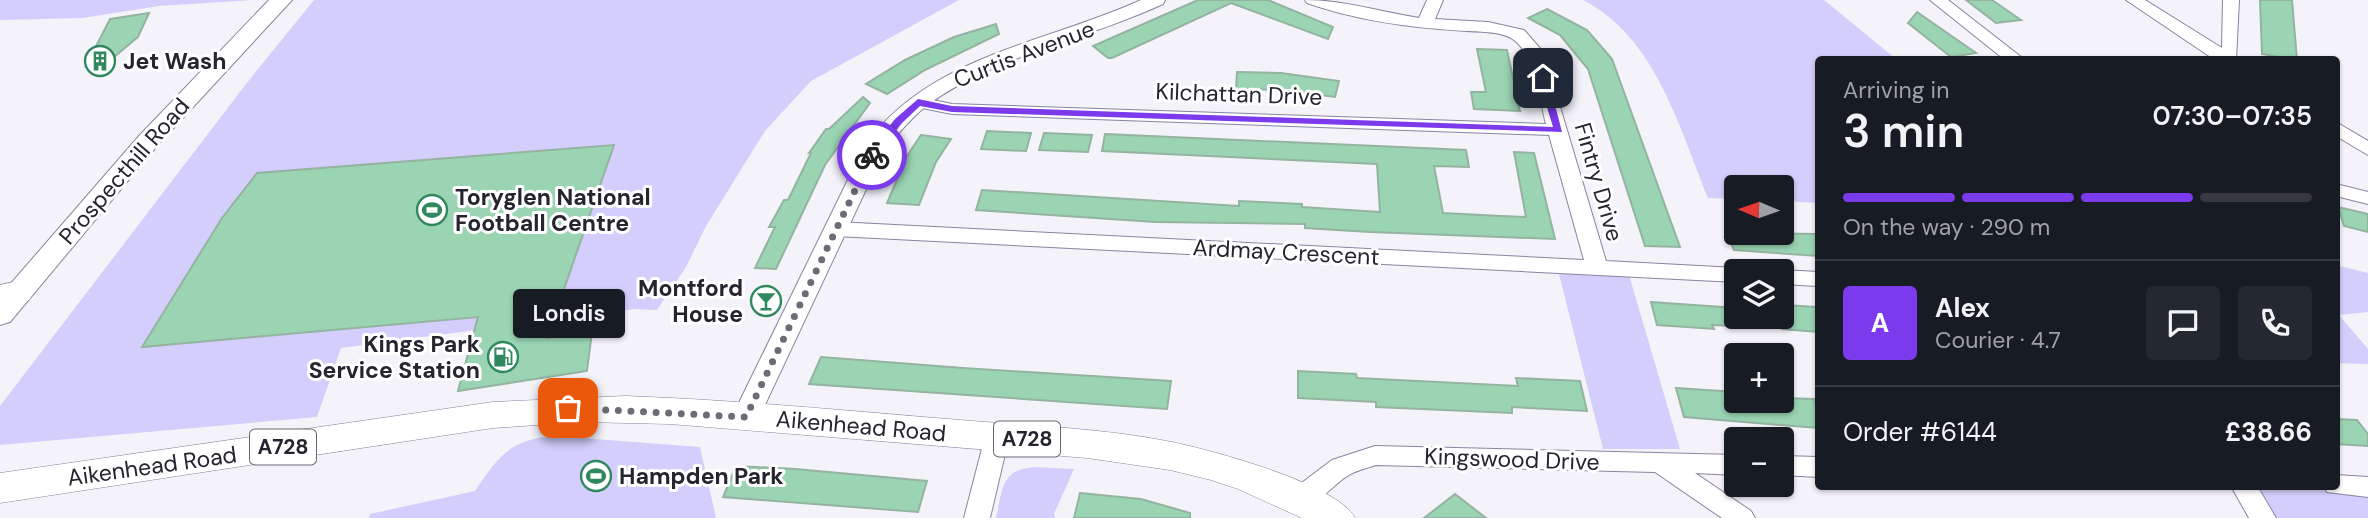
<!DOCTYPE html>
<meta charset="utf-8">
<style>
:root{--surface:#171b24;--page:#242831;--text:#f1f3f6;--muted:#9ea1a6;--line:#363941;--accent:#7c3aed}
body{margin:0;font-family:"DM Sans",sans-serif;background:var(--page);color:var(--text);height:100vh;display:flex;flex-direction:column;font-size:26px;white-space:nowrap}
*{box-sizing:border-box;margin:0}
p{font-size:23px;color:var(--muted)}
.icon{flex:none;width:38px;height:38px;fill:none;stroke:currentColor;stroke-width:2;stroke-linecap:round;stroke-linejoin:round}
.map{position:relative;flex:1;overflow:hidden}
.sheet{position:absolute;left:1815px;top:56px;width:525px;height:434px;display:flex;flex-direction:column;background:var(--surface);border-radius:7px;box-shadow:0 2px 5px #0004}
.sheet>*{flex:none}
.needle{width:46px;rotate:272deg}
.tools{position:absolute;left:1724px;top:175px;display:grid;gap:14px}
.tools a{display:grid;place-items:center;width:70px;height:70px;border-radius:7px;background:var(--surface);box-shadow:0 2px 5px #0004;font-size:35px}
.pin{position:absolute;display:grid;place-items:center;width:60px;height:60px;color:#fff;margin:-30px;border-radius:14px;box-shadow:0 4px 10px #0006}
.courier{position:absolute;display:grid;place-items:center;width:70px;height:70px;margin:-35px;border:5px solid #7c3aed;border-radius:50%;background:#fff;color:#222;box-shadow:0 2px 9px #0007}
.bubble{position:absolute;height:49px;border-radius:7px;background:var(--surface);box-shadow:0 2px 5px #0004;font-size:23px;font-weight:600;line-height:49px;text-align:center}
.overview em{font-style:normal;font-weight:600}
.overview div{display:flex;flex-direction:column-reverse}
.overview{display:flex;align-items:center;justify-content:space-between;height:119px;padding:0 28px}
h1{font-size:46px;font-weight:600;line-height:52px}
.bar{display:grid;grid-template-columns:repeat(4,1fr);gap:10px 7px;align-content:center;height:84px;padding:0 28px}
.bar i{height:9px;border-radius:5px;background:var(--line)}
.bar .on{background:var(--accent)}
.bar p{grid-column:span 4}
.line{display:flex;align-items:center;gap:18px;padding:0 28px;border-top:2px solid var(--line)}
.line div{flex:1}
.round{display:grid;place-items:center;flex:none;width:74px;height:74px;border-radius:7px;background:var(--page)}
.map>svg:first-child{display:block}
</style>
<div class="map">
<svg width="2368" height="518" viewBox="0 0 2368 518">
<rect width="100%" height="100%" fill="#f4f3fa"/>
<g fill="#d3cefb">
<polygon points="0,0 253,0 159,6 82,18 0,20"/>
<polygon points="314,0 959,0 811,81 765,131 706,226 686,267 657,310 635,309 341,348 317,417 0,445 0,406 246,84"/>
<path d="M1583,0H1824L1896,59L1818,60V203L1782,201V187H1736V199L1708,198C1680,129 1655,36 1583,0Z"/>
<polygon points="2336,265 2368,273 2368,312 2339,315 2368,349 2368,364 2336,363"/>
<polygon points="1559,274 1629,275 1680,449 1603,449"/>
<path d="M555,436L700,447L716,518H369L370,514L475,491C498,456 511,439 555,436Z"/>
<path d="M1034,467L1074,469L1054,514L1055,518H996C1003,490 1000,470 1034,467Z"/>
<polygon points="2248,487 2368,490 2368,518 2267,518"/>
</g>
<g fill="#9ad4b3" stroke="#94b3a0" stroke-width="2">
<polygon points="1198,0 1268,0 1333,27 1328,39 1231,3 1112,58 1108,58 1093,46"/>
<polygon points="1966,0 1992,0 2021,20 1996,23"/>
<polygon points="2260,0 2292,0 2297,60 2262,54"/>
<polygon points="1547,9 1587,30 1612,59 1680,247 1645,246 1588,69 1560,35 1528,18"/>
<polygon points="1917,12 1976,53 1951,57 1908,23"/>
<polygon points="149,13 138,37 107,63 86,66 110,19"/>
<polygon points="996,24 999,34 925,70 887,94 866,84 905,60 954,37"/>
<polygon points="1477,49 1507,50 1520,111 1474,109 1471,92 1486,92"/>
<polygon points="1237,72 1281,73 1339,81 1335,97 1282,90 1236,89"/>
<polygon points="863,97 870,103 825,165 776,269 755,268 775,227 769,227 784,200 788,200 811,153 809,153 826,129 829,129"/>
<polygon points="987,131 1031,133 1026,151 981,149"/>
<polygon points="1044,133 1092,135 1088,152 1039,150"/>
<polygon points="1105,134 1466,150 1469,167 1434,166 1443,213 1501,216 1526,217 1514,152 1534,153 1555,239 1370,232 1305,228 1305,224 1155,222 976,210 982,190 1239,206 1239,201 1302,204 1302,207 1380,212 1377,164 1102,151"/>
<polygon points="921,135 951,139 936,162 919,205 887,203 907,156"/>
<polygon points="614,145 547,338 592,332 587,371 458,391 478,317 142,347 222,218 257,173"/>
<polygon points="2338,207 2368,214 2368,232 2344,226"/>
<polygon points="1727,233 1818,234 1818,256 1734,250"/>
<polygon points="1651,302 1736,308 1736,326 1712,325 1714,329 1657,325"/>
<polygon points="1782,305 1818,307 1818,332 1782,329"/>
<polygon points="821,357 963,368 1171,381 1167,409 809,384"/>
<polygon points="1298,371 1356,374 1357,378 1518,386 1516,378 1580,381 1587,411 1512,407 1512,413 1376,407 1376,402 1298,398"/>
<polygon points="1676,388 1736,392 1736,401 1782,401 1782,398 1814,399 1818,410 1818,428 1684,417"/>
<polygon points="2336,419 2357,420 2368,434 2368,446 2336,444"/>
<polygon points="736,466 795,469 927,481 918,512 723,497"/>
<polygon points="1080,493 1141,499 1190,513 1190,518 1074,518"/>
<polygon points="1455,494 1486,518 1424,518"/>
</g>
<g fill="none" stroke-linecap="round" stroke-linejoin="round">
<g stroke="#8884a1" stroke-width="2">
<g id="minor">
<path d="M1305,0C1343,0 1382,12 1419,18L1427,0H1443L1435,19L1488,22L1524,30L1544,53L1606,261L1736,268L1744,271H1736V282L836,236L829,234L826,229L829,224L836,222L1584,260L1549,135L952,114L912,106L909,102L918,97L952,104L1546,124C1539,98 1536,57 1514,40C1503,31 1480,32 1467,31C1413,28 1358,21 1307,3Z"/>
<polygon points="1930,0 1948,0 2025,60 2005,60"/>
<polygon points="2126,0 2145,0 2222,48 2223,0 2239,0 2236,60 2215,60"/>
<polygon points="2336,122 2368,141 2368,155 2336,136"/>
<polygon points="2336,184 2368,192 2368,204 2336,196"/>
<polygon points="1782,270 1818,272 1818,286 1782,284 1782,271 1777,271"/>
<polygon points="997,428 1006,430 1009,437 990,518 964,518 985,437 988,430"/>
<path d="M1375,446L1736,455V475L1695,473L1751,511L1755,518H1722L1655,472L1376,465C1367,468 1357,470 1349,475C1331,485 1314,513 1291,505L1287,498L1291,491L1332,460Z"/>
<polygon points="1782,456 1818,457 1818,477 1782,475"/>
<polygon points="2336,475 2368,477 2368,497 2327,492 2324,486 2336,486"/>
<polygon points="2231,486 2257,486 2276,518 2249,518"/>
</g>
</g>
<g stroke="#8884a1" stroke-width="2">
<path id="tertiary" d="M1141,0H1165L1163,4C1086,40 995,55 926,106C911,118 898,134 885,149L756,424L746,427L736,424L732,417L864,147C927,56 1047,43 1141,0Z"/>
</g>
<g stroke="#8884a1" stroke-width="2">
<polygon id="secondary" points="269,0 292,0 157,146 10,322 0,325 0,296 139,136"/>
</g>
<g stroke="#8884a1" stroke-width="1">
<g id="primary">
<polygon points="18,281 29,284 34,292 29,300 0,307 0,285"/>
<path d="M626,396C738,400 849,411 960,420C1031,426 1103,428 1172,442C1211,450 1338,484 1355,518H1302L1238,489L1211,480L1170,470L1087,458L670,424L582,422L493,428L0,503V473L493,402Z"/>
</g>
</g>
<use href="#minor" fill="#fff" fill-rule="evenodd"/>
<use href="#tertiary" fill="#fff" fill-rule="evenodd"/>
<use href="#secondary" fill="#fff" fill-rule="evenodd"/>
<use href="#primary" fill="#fff" fill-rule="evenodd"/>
</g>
<polygon fill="#7c3aed" points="1543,76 1548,78 1562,132 952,112 920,106 902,123 875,157 867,155 895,119 918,99 952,106 1553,127 1538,78"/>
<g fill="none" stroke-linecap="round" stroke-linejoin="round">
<polyline stroke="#6d6c76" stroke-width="7" stroke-dasharray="0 12.6" points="568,408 746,417 872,155"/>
</g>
<defs>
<g id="building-ring" transform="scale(1.575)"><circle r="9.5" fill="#fff" stroke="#2f885e" stroke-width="1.5"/><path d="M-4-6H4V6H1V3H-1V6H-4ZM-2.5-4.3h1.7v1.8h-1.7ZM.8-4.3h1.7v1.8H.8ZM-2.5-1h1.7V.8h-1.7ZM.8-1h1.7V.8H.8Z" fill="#2f885e"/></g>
<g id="stadium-ring" transform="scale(1.575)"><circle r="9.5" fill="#fff" stroke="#2f885e" stroke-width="1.5"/><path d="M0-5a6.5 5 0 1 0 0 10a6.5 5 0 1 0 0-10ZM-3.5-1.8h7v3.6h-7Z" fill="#2f885e"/></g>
<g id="bar-ring" transform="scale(1.575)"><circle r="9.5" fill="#fff" stroke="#2f885e" stroke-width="1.5"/><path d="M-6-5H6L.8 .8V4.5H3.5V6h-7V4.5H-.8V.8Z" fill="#2f885e"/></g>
<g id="fuel-ring" transform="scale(1.575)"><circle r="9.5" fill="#fff" stroke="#2f885e" stroke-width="1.5"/><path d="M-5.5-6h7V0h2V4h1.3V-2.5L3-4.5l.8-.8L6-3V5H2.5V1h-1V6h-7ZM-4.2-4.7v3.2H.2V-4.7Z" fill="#2f885e"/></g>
</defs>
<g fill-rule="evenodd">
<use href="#building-ring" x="100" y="61"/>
<use href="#stadium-ring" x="432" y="210"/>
<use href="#bar-ring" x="766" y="301"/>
<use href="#fuel-ring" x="503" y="357"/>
<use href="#stadium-ring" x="596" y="476"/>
</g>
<g text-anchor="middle" stroke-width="6" stroke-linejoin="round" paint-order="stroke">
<g fill="#fff" stroke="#66666d" stroke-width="2">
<rect x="994" y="421.5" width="66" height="35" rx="5"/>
<rect x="250" y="429.5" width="66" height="35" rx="5"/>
</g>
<g font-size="21" font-weight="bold" fill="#25242f">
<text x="1027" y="446">A728</text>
<text x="283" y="454">A728</text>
</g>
<g font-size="23" fill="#25242f" stroke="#fff">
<text transform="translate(1024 54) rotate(-21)" y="8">Curtis Avenue</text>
<text transform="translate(1239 94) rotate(2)" y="8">Kilchattan Drive</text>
<text transform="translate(124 171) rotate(-49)" y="8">Prospecthill Road</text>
<text transform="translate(1599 182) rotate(74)" y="8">Fintry Drive</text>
<text transform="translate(1286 252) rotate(3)" y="8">Ardmay Crescent</text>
<text transform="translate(861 426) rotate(5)" y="8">Aikenhead Road</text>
<text transform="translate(1512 459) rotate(2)" y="8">Kingswood Drive</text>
<text transform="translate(152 466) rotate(-8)" y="8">Aikenhead Road</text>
</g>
<g font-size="23" font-weight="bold" fill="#25242f" stroke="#fff" text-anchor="start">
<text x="123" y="69">Jet Wash</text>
<text x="455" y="205">Toryglen National<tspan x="455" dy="26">Football Centre</tspan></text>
<text x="743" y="296" text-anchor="end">Montford<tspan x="743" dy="26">House</tspan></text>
<text x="480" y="352" text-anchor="end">Kings Park<tspan x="480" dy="26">Service Station</tspan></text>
<text x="619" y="484">Hampden Park</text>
</g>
</g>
</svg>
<div class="tools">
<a><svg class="needle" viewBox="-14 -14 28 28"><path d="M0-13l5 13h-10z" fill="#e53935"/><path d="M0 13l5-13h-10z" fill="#9ea1a6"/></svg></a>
<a><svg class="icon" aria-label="layers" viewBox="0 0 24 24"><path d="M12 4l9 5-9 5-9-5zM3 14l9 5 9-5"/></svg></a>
<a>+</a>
<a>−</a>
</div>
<div class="pin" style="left:568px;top:408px;background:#ea580c"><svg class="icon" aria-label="bag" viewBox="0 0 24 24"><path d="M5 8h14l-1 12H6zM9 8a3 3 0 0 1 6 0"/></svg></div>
<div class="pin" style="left:1543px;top:78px;background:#1f2937"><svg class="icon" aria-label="home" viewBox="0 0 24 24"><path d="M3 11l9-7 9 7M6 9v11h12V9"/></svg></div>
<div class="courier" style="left:872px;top:155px"><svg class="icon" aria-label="bike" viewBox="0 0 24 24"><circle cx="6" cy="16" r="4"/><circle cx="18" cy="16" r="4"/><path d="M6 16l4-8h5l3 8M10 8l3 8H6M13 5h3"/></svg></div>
<div class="bubble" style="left:513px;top:289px;width:112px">Londis</div>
<section class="sheet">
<div class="overview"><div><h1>3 min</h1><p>Arriving in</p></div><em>07:30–07:35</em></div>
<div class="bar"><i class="on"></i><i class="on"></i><i class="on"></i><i></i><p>On the way · 290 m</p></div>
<div class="line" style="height:126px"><b class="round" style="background:var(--accent);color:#fff">A</b><div><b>Alex</b><p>Courier · 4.7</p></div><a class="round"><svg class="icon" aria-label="chat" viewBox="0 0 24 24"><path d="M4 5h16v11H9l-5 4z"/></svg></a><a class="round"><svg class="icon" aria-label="phone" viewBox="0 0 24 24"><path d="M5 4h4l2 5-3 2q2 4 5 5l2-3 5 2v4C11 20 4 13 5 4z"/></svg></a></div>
<div class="line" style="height:91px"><div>Order #6144</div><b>£38.66</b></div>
</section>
</div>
